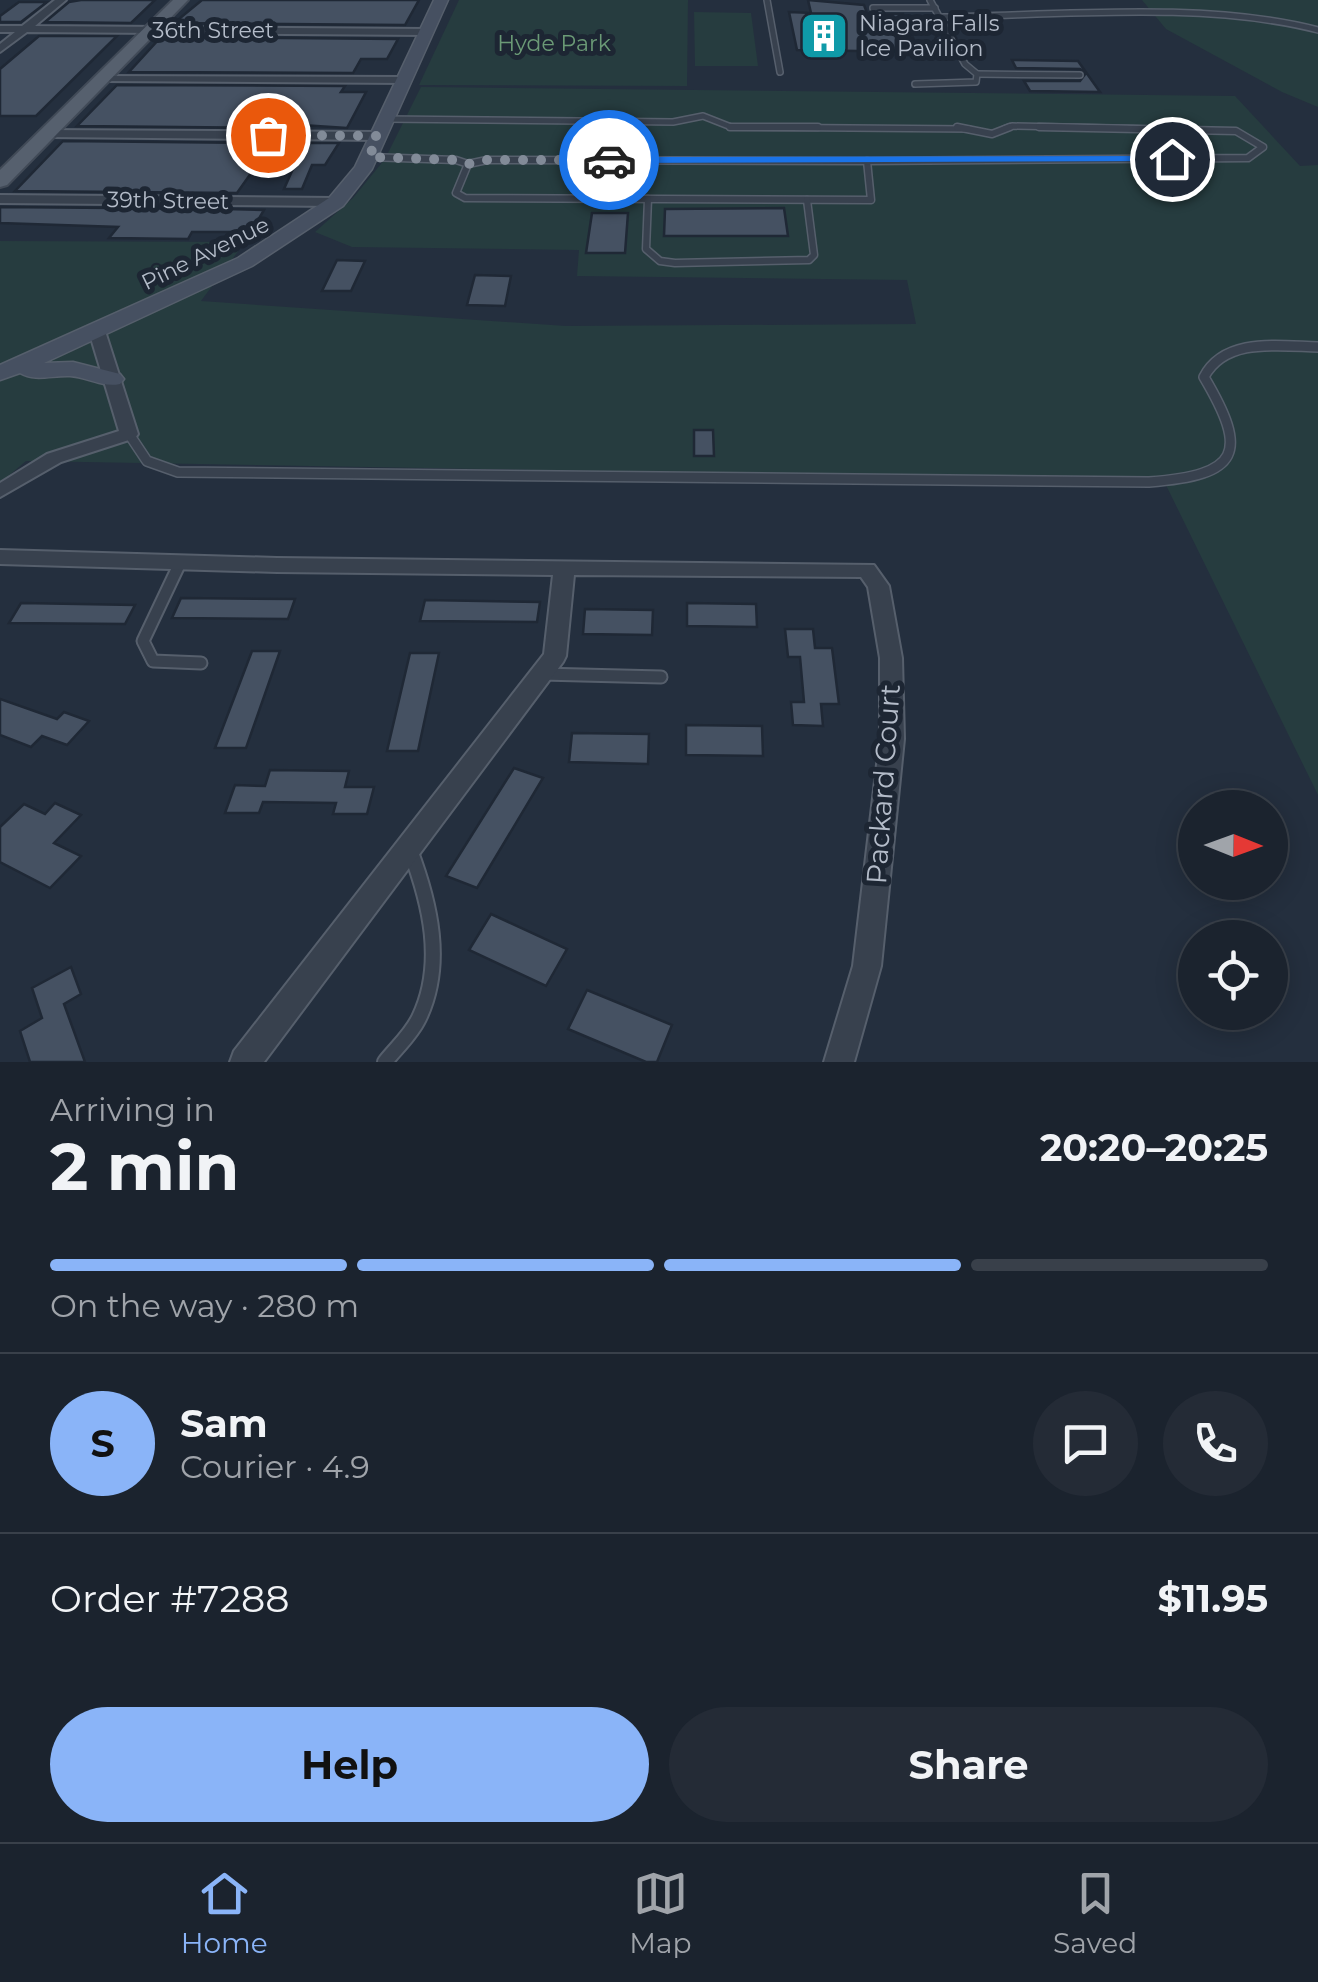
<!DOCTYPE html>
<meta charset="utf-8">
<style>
:root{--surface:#1b232e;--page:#242b36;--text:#f1f3f6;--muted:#a0a4aa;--line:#39404a;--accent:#8ab4f8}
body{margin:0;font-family:Montserrat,sans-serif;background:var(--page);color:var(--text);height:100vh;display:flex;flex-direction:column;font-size:38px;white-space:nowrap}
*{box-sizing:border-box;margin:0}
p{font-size:32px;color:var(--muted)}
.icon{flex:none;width:55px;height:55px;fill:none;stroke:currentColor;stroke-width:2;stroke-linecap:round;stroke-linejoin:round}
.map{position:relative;height:1062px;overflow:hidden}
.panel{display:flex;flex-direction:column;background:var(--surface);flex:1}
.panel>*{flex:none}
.needle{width:65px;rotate:91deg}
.tools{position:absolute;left:1178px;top:790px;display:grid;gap:20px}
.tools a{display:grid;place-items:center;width:110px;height:110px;border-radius:50%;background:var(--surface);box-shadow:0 5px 25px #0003,0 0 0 2px var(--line);font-size:50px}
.pin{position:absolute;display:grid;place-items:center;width:85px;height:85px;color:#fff;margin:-42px;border:5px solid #fff;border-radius:50%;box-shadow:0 2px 10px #0007}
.courier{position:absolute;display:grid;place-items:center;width:100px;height:100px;margin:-50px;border:8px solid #1a73e8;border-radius:50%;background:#fff;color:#222;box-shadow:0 2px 12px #0007}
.summary em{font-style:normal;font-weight:700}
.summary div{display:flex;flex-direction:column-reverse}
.summary{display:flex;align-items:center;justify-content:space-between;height:170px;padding:0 50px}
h1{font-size:65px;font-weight:700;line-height:75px}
.bar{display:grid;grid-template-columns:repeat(4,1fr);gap:15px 10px;align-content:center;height:120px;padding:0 50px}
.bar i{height:12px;border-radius:8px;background:var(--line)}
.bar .active{background:var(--accent)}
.bar p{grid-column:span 4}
.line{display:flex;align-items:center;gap:25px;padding:0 50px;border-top:2px solid var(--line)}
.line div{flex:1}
.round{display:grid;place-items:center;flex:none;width:105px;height:105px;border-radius:52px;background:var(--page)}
.button{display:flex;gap:20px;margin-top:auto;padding:20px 50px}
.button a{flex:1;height:115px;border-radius:60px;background:var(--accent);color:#111;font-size:40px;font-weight:700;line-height:115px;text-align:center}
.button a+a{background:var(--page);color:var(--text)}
.menu{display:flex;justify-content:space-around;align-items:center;height:140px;border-top:2px solid var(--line);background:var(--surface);font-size:28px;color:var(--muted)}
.menu a{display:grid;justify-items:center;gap:5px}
.menu .active{color:var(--accent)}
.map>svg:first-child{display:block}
</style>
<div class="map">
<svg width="1318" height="1062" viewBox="0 0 1318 1062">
<rect width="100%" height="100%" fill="#242f3e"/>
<g fill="#263c3f">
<polygon points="459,0 688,0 687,86 419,85"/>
<polygon points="1142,0 1318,0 1318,107 1282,92 1166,29"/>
<polygon points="694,12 751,13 758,66 695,66"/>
<polygon points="421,87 1235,96 1300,166 1318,165 1318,795 1164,481 26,461 0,483 0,241 245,242 201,301 566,326 916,324 907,280 577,276 579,250 352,247 315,232 353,198 385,159"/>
</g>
<g fill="#455162" stroke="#1f2835" stroke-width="2.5">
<polygon points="81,0 155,0 131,23 45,22 69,2"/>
<polygon points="202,0 419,0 405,25 174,23"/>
<polygon points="808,0 864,5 867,13 872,14 903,14 919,52 797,50 789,12 811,13"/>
<polygon points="19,2 47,2 21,22 0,22 0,16"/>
<polygon points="39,36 117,36 36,116 0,116 0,69"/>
<polygon points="161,37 398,39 387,59 361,59 353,73 129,72"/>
<polygon points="1012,60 1078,61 1100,92 1030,91 1024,81 1080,81 1086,73 1080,69 1016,68"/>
<polygon points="117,85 345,86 341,92 366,92 347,128 272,123 269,128 77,126"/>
<polygon points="63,141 259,143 248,159 261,159 237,193 15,191"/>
<polygon points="299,143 339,143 325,165 312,165 302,189 284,189 292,171 282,171"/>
<polygon points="0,207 226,209 264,210 251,232 192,232 188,239 109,238 118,227 0,223"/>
<polygon points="784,208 788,236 664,236 665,209"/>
<polygon points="592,213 628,213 625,253 586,253"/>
<polygon points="337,260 365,261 351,291 322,291"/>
<polygon points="475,275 511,276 505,306 467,305"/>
<polygon points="694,430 713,430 714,456 694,456"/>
<polygon points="181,598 295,599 288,619 172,618"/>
<polygon points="425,600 540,602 537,622 420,621"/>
<polygon points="21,603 135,605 125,624 9,623"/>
<polygon points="687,603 756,604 757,627 687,626"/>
<polygon points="585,609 653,610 652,635 583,634"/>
<polygon points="785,629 813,629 815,648 832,648 839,704 821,704 823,726 793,725 791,702 804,702 800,657 788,657"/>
<polygon points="252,651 280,651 246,748 215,748"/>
<polygon points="410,653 439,653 418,751 387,751"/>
<polygon points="0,699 57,719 64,712 89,721 67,745 42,736 31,747 0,735"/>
<polygon points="686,725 762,726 763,756 686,755"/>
<polygon points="572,733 649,734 648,764 569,762"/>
<polygon points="514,768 543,778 477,888 446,876"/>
<polygon points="270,770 349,771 345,787 374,787 367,814 333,814 336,803 263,802 259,813 225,813 235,785 265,786"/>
<polygon points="55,803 81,815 54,843 81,856 50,888 0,862 0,827 24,804 45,814"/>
<polygon points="491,914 567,949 546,986 469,950"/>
<polygon points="71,967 81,994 64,1004 85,1062 30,1062 20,1031 42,1018 32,988"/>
<polygon points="587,990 672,1025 657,1062 646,1062 568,1029"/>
</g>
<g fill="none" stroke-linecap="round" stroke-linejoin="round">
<g stroke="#565f6c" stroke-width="8">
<g id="service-far4">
<polyline points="767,0 780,72"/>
<polyline points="873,8 935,8"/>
<path d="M943,17C1059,15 1207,1 1318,30"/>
<polyline points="977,74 1080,75"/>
<polyline points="915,84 976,82 977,74 965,64 930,0"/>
<polyline points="386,119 673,122 703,116 731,127 969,129"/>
<polyline points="1004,129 1012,126 1151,129"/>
</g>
</g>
<g stroke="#565f6c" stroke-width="9">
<g id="service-far3">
<polyline points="730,127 818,127"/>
<polyline points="957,127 992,134 1010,127"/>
<polyline points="369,157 456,160 468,164"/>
<polygon points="487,160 867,161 871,200 465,198 456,193 468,164"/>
<polyline points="867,161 1248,158 1263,147 1236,131 1039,127"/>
<polyline points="648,199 646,249 660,261 675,263 809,260 814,255 807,200"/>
</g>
</g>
<g stroke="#565f6c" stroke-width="12">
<path id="service-far2" d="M129,434L147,461L178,472L1149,482C1240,475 1249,453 1204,377C1225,337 1279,346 1318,347"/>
</g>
<g stroke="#565f6c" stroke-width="15">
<g id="service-far1">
<polyline points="180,563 143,641 153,661 201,663"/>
<polyline points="542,674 661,677"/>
</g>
</g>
<g stroke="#565f6c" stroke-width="18">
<path id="service" d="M385,1062C396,1048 411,1035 419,1018C445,964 430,903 410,850"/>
</g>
<g stroke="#565f6c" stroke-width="4">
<g id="minor">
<polygon points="55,0 66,0 35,26 426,29 431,32 426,35 27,32 0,52 0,44 15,32 0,32 0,26 22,26"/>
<polygon points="100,76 405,77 411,80 405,83 104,81 100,80"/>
<polygon points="45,130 378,132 384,136 378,140 49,137 45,136"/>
<polygon points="0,195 336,198 343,202 336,206 0,203"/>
<polygon points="96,323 104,328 138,434 135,438 61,462 0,497 0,483 47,454 119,431 88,328"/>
<polygon points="0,550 277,558 874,565 889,586 902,658 904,739 881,966 854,1062 824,1062 853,966 880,739 880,658 868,587 861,577 574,575 566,656 563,662 264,1062 230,1062 234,1051 544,654 553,575 277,572 0,564"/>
</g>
</g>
<g stroke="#565f6c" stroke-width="3">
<path id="secondary" d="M434,0H448L372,169L343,206L252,266L44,363L73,362L120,374L124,379L120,384C103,388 87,377 70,376C53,375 35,382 20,373L0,380V365L238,258L329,198L355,167Z"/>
</g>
<g stroke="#414a57" stroke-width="4">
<polygon id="primary" points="173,0 188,0 7,185 0,187 0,170"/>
</g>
<use href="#service-far4" stroke="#38414e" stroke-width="5"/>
<use href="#service-far3" stroke="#38414e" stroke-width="6"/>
<use href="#service-far2" stroke="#38414e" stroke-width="9"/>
<use href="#service-far1" stroke="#38414e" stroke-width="11"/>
<use href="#service" stroke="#38414e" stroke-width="14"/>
<use href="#minor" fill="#38414e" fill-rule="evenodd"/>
<use href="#secondary" fill="#465061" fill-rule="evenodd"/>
<use href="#primary" fill="#56606e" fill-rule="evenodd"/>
</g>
<polygon fill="#1a73e8" points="1172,156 1175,161 609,163 604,160 609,157"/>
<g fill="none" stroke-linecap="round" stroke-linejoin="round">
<polyline stroke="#828b98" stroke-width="10" stroke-dasharray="0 18" points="268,135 378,136 369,157 456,160 468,164 487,160 609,160"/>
</g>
<defs>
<g id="building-square" transform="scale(2.5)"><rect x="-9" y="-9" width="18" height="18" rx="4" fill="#0f9aa8" stroke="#1d2633"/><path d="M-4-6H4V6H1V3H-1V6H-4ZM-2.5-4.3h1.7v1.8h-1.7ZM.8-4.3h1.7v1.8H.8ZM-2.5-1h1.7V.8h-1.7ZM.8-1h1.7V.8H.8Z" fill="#fff"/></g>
</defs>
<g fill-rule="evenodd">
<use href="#building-square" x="824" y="36"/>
</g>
<g text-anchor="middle" stroke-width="10" stroke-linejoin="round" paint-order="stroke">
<g font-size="22" fill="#b4bcc9" stroke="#1d2633" text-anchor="start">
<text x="859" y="31">Niagara Falls<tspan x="859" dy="25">Ice Pavilion</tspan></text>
</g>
<g font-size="22" fill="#b4bcc9" stroke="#1d2633">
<text x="213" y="38">36th Street</text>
<text transform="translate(168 200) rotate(1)" y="8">39th Street</text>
<text transform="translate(205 253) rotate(-26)" y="8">Pine Avenue</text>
</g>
<g font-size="22" fill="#6b9a76" stroke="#1d2633">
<text x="554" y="51">Hyde Park</text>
</g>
<g font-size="28" fill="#b4bcc9" stroke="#1d2633">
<text transform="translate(883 784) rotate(-86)" y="10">Packard Court</text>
</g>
</g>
</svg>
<div class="tools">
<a><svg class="needle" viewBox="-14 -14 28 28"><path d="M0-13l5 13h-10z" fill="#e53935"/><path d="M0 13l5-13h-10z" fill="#a0a4aa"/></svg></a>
<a><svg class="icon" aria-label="locate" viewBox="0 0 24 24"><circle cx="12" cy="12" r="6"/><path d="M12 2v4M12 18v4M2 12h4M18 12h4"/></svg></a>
</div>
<div class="pin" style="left:268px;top:135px;background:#ea580c"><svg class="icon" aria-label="bag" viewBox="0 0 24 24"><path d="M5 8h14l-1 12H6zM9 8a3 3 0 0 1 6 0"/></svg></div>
<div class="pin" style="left:1172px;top:159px;background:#1f2937"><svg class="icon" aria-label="home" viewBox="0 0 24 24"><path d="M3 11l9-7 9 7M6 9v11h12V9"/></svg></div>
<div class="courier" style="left:609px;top:160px"><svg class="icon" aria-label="car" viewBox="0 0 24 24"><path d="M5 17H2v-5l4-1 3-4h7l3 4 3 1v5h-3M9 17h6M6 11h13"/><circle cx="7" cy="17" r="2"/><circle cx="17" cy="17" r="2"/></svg></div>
</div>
<section class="panel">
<div class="summary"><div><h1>2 min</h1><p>Arriving in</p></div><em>20:20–20:25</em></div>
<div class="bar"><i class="active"></i><i class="active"></i><i class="active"></i><i></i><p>On the way · 280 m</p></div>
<div class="line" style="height:180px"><b class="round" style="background:var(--accent);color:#111">S</b><div><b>Sam</b><p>Courier · 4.9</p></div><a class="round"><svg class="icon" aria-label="chat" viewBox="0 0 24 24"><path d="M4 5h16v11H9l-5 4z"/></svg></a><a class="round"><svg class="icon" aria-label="phone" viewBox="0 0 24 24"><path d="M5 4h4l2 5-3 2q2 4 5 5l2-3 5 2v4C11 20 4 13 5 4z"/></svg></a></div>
<div class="line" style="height:130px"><div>Order #7288</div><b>$11.95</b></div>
<div class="button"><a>Help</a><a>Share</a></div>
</section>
<nav class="menu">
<a class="active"><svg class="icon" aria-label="home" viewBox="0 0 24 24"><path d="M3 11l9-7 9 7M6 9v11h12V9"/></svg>Home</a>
<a><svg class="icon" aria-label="map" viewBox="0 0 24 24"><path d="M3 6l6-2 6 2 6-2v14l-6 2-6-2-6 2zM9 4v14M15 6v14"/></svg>Map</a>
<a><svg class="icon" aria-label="saved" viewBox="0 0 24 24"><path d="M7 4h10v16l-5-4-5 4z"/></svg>Saved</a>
</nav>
